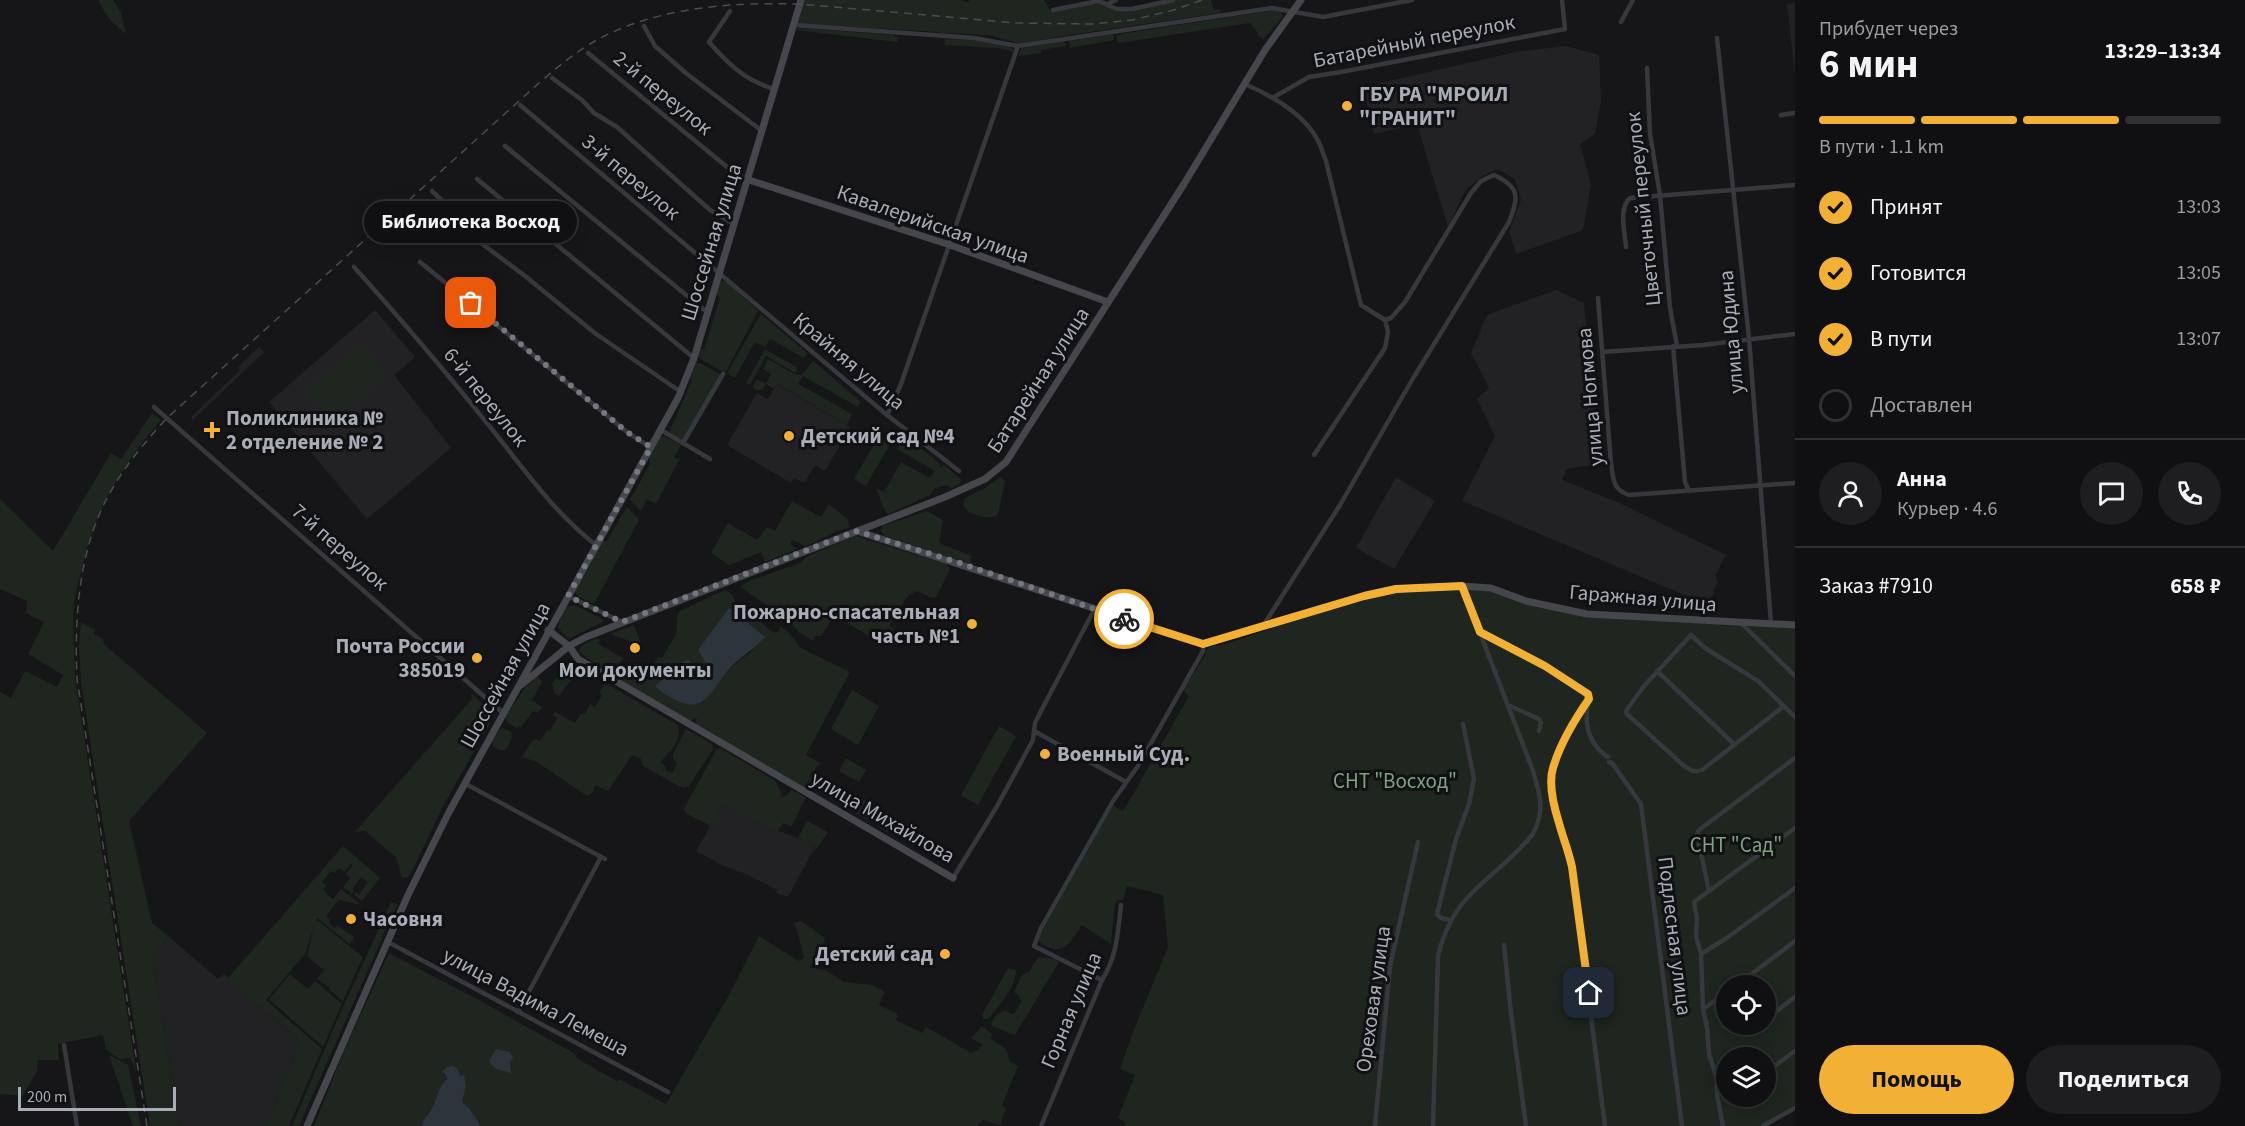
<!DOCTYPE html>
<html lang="ru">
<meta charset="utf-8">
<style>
:root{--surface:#101012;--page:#1e1e20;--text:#f1f3f6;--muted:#9c9d9f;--line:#303032;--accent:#f2b134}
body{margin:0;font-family:"Source Sans 3",sans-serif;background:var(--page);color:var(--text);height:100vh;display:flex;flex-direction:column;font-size:22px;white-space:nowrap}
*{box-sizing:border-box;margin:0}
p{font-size:20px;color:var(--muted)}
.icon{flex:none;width:33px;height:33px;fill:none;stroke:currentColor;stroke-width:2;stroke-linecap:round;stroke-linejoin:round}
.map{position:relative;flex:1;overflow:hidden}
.drawer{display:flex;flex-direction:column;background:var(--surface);width:450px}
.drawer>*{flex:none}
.tools{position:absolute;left:1716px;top:975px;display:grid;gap:12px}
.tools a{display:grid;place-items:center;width:60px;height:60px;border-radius:50%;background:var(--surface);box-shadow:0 3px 15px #0003,0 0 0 2px var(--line);font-size:30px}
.scale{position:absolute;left:18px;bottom:15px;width:158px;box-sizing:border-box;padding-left:6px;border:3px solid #a8adb8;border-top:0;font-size:16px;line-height:21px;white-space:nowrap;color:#a8adb8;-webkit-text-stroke:4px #111113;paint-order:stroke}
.pin{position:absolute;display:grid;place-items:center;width:51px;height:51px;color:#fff;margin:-26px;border-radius:12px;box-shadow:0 3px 9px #0006}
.courier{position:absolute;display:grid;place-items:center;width:60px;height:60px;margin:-30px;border:4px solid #f2b134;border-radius:50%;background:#fff;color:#222;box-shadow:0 2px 8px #0007}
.bubble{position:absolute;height:42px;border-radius:21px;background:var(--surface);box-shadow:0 3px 15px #0003,0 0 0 2px var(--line);font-size:20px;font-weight:700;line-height:42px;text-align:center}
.head em{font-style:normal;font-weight:700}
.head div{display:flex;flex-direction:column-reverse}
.head{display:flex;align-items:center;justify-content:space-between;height:102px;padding:0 24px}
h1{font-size:39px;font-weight:700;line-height:45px}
.bar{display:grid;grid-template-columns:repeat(4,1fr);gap:9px 6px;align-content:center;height:72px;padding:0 24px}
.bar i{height:8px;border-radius:4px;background:var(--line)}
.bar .active{background:var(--accent)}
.bar p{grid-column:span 4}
.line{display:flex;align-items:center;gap:15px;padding:0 24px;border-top:2px solid var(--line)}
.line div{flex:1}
.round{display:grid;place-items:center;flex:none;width:63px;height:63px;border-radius:32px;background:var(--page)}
ol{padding:0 24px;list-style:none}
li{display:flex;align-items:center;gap:18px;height:66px}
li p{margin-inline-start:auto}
li .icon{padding:6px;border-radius:50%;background:var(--accent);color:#111;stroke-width:4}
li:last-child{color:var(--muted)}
li i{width:33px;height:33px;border:3px solid var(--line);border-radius:50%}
.button{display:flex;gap:12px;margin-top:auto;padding:12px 24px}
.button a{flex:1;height:69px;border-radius:36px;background:var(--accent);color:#111;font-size:24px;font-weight:700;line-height:69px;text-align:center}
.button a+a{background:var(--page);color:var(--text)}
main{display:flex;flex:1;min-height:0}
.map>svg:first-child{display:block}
</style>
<main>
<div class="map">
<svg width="1795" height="1126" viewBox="0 0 1795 1126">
<rect width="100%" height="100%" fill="#161618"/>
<g fill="#222225">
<polygon points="1795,3 1795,75 1787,4"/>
<polygon points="1566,46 1599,55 1601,101 1595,134 1580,144 1591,185 1583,230 1516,254 1509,231 1521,200 1515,179 1498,169 1482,176 1465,191 1448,227 1417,124 1374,134 1363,87 1516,52"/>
<polygon points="1556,290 1584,303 1598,437 1591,465 1567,469 1562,480 1619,503 1726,555 1715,576 1718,582 1708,605 1462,501 1495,436 1477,399 1489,388 1471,353 1487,315"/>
<polygon points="375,310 415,357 394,375 451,448 367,519 269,402"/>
<polygon points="259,347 264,352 193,420 191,417 240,370 238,367"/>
<polygon points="777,384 850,427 825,471 815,465 804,483 794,478 791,483 727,445 757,393 768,399"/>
<polygon points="1396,477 1435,501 1394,569 1356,548"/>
<polygon points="812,775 835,784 896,818 888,832 804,783"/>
<polygon points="723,803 766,826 816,845 788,897 776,893 777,890 746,874 724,866 696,851"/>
<polygon points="168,936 218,979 224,974 300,1041 266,1126 179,1126 153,958"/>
</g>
<g fill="#1e261f" fill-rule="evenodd">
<path d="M99,0H113L121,13L126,34C114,25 104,15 99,0Z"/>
<polygon points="804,0 961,0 968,2 970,0 1044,0 1051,12 1100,3 1114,10 1125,11 1176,0 1211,0 1214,10 1220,9 1220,13 1062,36 1022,44 988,35 949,33 940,34 940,32 798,24"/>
<polygon points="1276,10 1281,12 1283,16 1264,39 1258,36 1258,33 1250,23 1118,43 1116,37 1121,34"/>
<polygon points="799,28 892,35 898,38 898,42 795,30"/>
<polygon points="1113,34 1114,40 1070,48 1069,41"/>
<path d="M945,39C961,40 1005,40 1015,51L1014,52L998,48L944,45Z"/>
<polygon points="1064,41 1066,46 1041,50 1041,53 1018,56 1022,48"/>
<polygon points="720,281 727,282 758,311 725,373 701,359 697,355 700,349 704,349 720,298 716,293"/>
<polygon points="761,314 807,353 804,358 770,339 765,347 755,342 735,378 727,373"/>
<polygon points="360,345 386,376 332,421 306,390"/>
<polygon points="765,349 798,368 795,373 766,356 750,385 746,383"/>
<polygon points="768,359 794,374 802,375 813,361 861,402 858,407 803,376 798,384 852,414 847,425 778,384 774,389 766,384 762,390 756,390 753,387 757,379 766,384 771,374 763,369"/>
<polygon points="696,363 700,363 721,375 682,441 669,433 692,380 690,378"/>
<path d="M152,413L161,420C120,467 94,512 81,573C78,583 75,594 74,604C72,629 75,653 75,678L136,1070L130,1058L119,1059L106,1049L103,1035L58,1044L59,1060H38L37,1071L23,1096L0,1094V692L11,698L25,671L57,687L63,675L28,654L44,622L26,613L27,601L0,589V499L53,551L111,453L121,459Z"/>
<polygon points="901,432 940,464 939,468 945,465 961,480 959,484 951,488 947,485 934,489 930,495 888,514 885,511 876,488 884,492 901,462 930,478 935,471 897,449 900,443 897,438"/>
<polygon points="664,436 681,445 674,457 679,460 656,504 647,499 641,511 630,500 650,464 649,456 659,437"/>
<polygon points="878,437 890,444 866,486 854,479"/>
<path d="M1000,477L1005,481L998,514C990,521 976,515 967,511L963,505L965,498L985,488Z"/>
<path d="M792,501L821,517L829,504L847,519L850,528C834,530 821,540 806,546L792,540L790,544L795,548V550L765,562L761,552L729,565L711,553L728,523L757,540L767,527L775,531Z"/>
<polygon points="626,508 628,508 639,520 594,604 578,596 574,590 580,578 584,577 592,563 591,559 601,541 607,541"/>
<polygon points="927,511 943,520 939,542 941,544 972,556 969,564 885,536 881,531 882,526"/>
<polygon points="855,536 946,564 950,569 936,597 932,598 917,591 909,595 902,604 889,626 895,630 889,642 882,638 880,642 847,623 850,618 838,611 821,636 815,636 813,641 799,632 787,620 741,587 742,585 749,581 800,563 806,557"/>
<path d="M1476,587L1587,614L1795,625V1108L1763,1126H1124L1125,1122L1118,1118L1135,1075L1120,1069L1133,1032L1168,947L1163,895L1127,886L1123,900H1118L1115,903L1111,944L1082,925C1068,945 1062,959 1038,941L1045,926L1113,805L1122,811L1124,810L1189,696L1183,690L1204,657L1208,647L1226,644L1296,620L1297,617L1396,589ZM1726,986H1766V1024H1726ZM1726,1058H1766V1096H1726Z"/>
<path d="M722,591H727L732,594L735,601L770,630L776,633L779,631L780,626L789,633L801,648L850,672L806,755L820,763L811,774L805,788L695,723L697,719L695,718L690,721L627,685L579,652C580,644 589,642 596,639L601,640L597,643L623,658L619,665L623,667L625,664L648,675L658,657L662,658L676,634L678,612ZM755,649L730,668L708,696L667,676H672L678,665H681L698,672L706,673L709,668Z"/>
<polygon points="574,605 603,619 603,622 568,639 558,628 561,616 566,607"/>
<polygon points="81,622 95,630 94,634 103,639 104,644 207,733 129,821 152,923 168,936 153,958 179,1126 150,1126 81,682 79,644"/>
<polygon points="634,625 640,641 638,644 610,634"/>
<polygon points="569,663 573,678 559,696 554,693 552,683"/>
<polygon points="537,676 542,682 532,700 542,707 538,713 533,711 521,727 516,728 507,722 506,716 525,688"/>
<path d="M604,685H608L678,725C682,742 671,751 660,762L666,767L665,770L672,773L677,763L673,758V754L686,729L712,744L713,749L689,786L683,788L677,785L643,766L641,759L632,755L608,791L595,785L593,792L587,796L537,762L522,757L532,741L536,739L540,741L547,730L550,731L557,718L553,715L555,712L575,723L582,713L585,714L590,704L595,707L602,695L599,693Z"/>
<polygon points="852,690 879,706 858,745 831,729"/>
<polygon points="471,693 489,710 490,723 443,806 412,871 408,877 402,878 396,857 365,831 355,832 472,699"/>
<polygon points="999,726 1016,736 978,805 961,795"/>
<path d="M503,728L511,732L512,735C511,742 508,750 501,751L493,746L492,742L500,729Z"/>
<polygon points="720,748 774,780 782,793 780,798 787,795 791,790 806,797 792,826 783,823 778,831 753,820 723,803 711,826 687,814 684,810 686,805 716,750"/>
<polygon points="846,758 866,770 859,782 839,771"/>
<polygon points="807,821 828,832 812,855 816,845 798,838"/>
<polygon points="343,846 380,878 362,901 354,895 356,892 359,894 368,882 361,877 352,889 354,891 352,894 343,887 350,878 346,874 353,865 351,864 344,872 339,868 335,873 331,871 322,882 326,885 323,890 333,899 341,889 361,905 339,900 326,916 331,920 329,923 335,928 337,925 354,937 350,944 317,918 305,954 266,1000 322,1049 289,1126 266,1126 300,1041 228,978"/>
<polygon points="391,902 398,905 390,917 383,936 299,1126 292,1126 338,1018"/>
<polygon points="318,921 363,957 343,1001 329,989 330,988 317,979 324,970 307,956 315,923"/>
<path d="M801,921L825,938L820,955L809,967L827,971L844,982L872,985L885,992L879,1005L898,1014L896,1020L922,1033L926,1027L971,1053L976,1051L983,1045L971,1038L982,1026L992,1034L991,1039L1006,1049L1010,1062L1018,1066L1002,1105L1006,1108L1000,1125L983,1120L977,1126H479L480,1123L470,1109L462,1102C466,1089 464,1080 457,1068L443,1072L447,1079C437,1087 438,1099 431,1110C428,1116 423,1118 422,1126H314L344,1051L389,953L477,999L575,1054L576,1058L617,1081L621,1080L666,1104L730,993L759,936L799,961L804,958C801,946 799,935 794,923Z"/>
<path d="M1039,957L1055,959L1059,962L1015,1035L992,1026C991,1018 999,1012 1006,1010L1010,1014L1015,1013L1021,1002L1019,996L1014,992L1022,975L1030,971L1034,963Z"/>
<path d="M1008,968L1016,970C1016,986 999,1007 988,1019H983L982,1015Z"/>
<polygon points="290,974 308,989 315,981 342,1004 323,1047 269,999"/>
<polygon points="109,1055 128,1065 141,1126 133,1126"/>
</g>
<g fill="#2c353c">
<path d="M729,608L765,637C754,649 741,657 730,668C714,685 706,715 678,701C669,697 662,693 655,686L667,676H672L678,665L688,659L698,672L706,673L709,668L698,650Z"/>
<path d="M496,1049L510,1052L513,1057L510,1063L511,1073C501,1070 495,1071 489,1061Z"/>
<path d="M452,1066L457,1068L461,1076L464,1075L466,1086L462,1102L470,1109L480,1124L479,1126H422C423,1118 428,1116 431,1110C438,1099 437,1087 447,1079L445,1074L442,1072L447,1067Z"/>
</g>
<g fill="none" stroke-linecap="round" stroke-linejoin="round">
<g stroke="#37383d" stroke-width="4.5">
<polyline points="1107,4 1116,0"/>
<polyline points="1053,10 1099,1 1117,9 1132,9 1173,0"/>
<path d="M730,11L709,42C729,65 745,80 774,89"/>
<polyline points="1621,22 1633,0"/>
<polyline points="794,25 974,38 1018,46 1272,8 1323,17 1412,0"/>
<polyline points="644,26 655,46 687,74 762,131"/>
<polyline points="1717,38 1749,338 1771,623"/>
<polyline points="588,53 732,171 746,179"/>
<polyline points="1647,68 1650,134 1660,195 1670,308 1677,346"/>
<polyline points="552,78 582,100 594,113 617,127 710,210 734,224"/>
<path d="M1245,84C1270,95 1303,113 1317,139C1321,145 1323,154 1326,161L1361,305L1385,320L1391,318L1405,302L1471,193L1481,181L1494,175C1520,187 1519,197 1509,222L1412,380L1340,505L1263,626"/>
<polyline points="1274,97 1309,77 1341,72 1565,29 1562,0"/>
<polyline points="520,105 887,415 959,471"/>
<polyline points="1781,115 1795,113"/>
<polyline points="505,146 708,313"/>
<polyline points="477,179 694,358"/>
<polyline points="432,191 450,208 477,240 525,276 596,334 681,392"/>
<path d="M1626,247C1625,232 1618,209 1630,198L1795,185"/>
<polyline points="420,262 627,432 651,448"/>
<path d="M354,267C400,318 444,370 487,423C521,465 553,512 596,545"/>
<path d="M1598,298L1611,464C1614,480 1612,489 1629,495L1795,483"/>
<polyline points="1673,346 1685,482 1689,491"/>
<polyline points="1602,352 1703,345 1795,334"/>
<polyline points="154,407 503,713"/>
<polyline points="887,415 901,384 1018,46"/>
<polyline points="661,430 710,459"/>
<polyline points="683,443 723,374"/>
<polyline points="1314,455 1385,348 1388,332 1385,320"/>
<polyline points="568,596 622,622"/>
<polyline points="1740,622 1795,676"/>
<path d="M1480,632L1545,666L1588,695C1590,701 1588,703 1587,709C1585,730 1591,746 1608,757"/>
<polyline points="1657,671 1735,745"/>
<path d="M1589,699C1575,719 1560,744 1553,768C1548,785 1554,807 1559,823C1563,838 1569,852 1572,867L1605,1126"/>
<polyline points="1508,705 1539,719 1541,723 1539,731"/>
<polyline points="1034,731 1126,782"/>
<polyline points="1609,762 1612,763 1641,804 1682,1126"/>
<polyline points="1702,770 1784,706"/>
<polyline points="1698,771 1693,771 1684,766 1627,714 1626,711 1644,686 1691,635 1705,648 1758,681 1795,717"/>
<polyline points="464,783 605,859"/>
<polyline points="953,878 996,808 1033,740 1035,723 1041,711 1094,610"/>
<polyline points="1709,891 1697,834 1699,830 1795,758"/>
<polyline points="1450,920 1441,918 1437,914 1456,839 1469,804 1474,779 1463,724"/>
<polyline points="388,942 668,1092"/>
<polyline points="1504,945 1511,1013 1526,1126"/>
<polyline points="1701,954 1728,937 1795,888"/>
<polyline points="1102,980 1034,946 1041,928 1113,801 1138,766 1203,651 1203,644"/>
<polyline points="1736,986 1795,941"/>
<polyline points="1703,1009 1726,993"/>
<polyline points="518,1012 601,857"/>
<polyline points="1766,1019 1795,997"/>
<polyline points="1754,1027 1758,1024"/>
<polyline points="64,1045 77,1126"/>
<polyline points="1776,1065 1795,1051"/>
<path d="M1041,1126L1102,980C1117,957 1118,931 1121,905"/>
<polyline points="1375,1126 1390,966 1418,842"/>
<path d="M1433,1126L1438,956C1454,889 1493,883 1532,835C1546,811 1540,793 1532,768L1462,586"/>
<polyline points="1723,1126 1717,1095 1717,1079 1709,1054 1707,1027 1703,1009 1701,954 1696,936 1697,919 1694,902 1795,828"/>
<polyline points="1763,1126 1795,1108"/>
</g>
<g stroke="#45474d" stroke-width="7">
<polyline points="746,179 950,245 1108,302"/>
<polyline points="857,531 1203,644 1364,596 1396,589 1462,586 1491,588 1526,601 1587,614 1795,625"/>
<polyline points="548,630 569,646 578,659 953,878"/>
<polyline points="521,685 569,646 586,637 945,497 985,479 1006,462 1184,184 1265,50 1301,0"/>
<polyline points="307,1126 408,895 448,814 678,398 694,358 801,0"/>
</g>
<path stroke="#4a4c52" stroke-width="1.5" stroke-dasharray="8 6" stroke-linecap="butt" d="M147,1126L77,679C74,617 79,546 111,491C126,464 146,441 167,418L539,83C551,73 562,63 575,54C638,7 736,0 812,5L1016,23L1093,24L1132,20L1174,10L1202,0"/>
</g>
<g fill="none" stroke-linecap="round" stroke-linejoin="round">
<polyline stroke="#757880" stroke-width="6" stroke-dasharray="0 10.8" points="471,303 627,432 651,447 568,596 622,622 856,531 957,562 1124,619"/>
<path stroke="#f2b134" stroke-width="8" d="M1124,619L1203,644L1364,596L1396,589L1462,586L1480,632L1545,666L1588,694L1589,699C1575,719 1560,744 1553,768C1548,784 1554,807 1559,823C1563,838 1569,852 1572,867L1589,993"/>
</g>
<g fill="#f2b134" stroke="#111113" stroke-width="2">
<circle cx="1347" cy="106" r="6"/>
<path d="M209 421h6v6h6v6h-6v6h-6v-6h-6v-6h6z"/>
<circle cx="789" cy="436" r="6"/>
<circle cx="972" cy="624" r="6"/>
<circle cx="635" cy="648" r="6"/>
<circle cx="477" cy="658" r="6"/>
<circle cx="1045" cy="754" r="6"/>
<circle cx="351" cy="919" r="6"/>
<circle cx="945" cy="954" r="6"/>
</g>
<g text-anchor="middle" stroke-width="6" stroke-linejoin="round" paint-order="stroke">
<g font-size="21" fill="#a8adb8" stroke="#111113">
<text transform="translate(1414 41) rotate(-11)" y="7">Батарейный переулок</text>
<text transform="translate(663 93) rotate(39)" y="7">2-й переулок</text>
<text transform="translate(631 177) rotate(40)" y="7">3-й переулок</text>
<text transform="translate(1643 209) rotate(-96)" y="7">Цветочный переулок</text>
<text transform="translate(933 224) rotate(19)" y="7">Кавалерийская улица</text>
<text transform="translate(711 242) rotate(-73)" y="7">Шоссейная улица</text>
<text transform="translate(1731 332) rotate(-95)" y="7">улица Юдина</text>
<text transform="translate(849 361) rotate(40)" y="7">Крайняя улица</text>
<text transform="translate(1038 380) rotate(-57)" y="7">Батарейная улица</text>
<text transform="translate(486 397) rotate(51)" y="7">6-й переулок</text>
<text transform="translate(1590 397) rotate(-95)" y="7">улица Ногмова</text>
<text transform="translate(340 547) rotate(41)" y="7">7-й переулок</text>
<text transform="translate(1643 598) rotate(5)" y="7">Гаражная улица</text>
<text transform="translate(505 675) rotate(-61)" y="7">Шоссейная улица</text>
<text transform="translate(883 817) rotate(30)" y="7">улица Михайлова</text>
<text transform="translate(1675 936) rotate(83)" y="7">Подлесная улица</text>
<text transform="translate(1373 999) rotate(-82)" y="7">Ореховая улица</text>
<text transform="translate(536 1002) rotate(28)" y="7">улица Вадима Лемеша</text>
<text transform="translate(1071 1010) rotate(-67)" y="7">Горная улица</text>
</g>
<g font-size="21" font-weight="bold" fill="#a8adb8" stroke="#111113" text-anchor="start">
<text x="1359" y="101">ГБУ РА "МРОИЛ<tspan x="1359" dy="24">"ГРАНИТ"</tspan></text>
<text x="226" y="425">Поликлиника №<tspan x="226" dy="24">2 отделение № 2</tspan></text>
<text x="801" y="443">Детский сад №4</text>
<text x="960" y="619" text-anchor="end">Пожарно-спасательная<tspan x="960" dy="24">часть №1</tspan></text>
<text x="465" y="653" text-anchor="end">Почта России<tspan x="465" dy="24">385019</tspan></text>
<text x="635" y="677" text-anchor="middle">Мои документы</text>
<text x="1057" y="761">Военный Суд.</text>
<text x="363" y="926">Часовня</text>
<text x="933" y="961" text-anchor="end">Детский сад</text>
</g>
<g font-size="21" fill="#7fa381" stroke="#111113">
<text x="1395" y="788">СНТ "Восход"</text>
<text x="1736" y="852">СНТ "Сад"</text>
</g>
</g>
</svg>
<div class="tools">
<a><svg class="icon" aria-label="locate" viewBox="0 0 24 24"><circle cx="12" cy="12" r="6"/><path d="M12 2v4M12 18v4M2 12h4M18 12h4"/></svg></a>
<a><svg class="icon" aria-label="layers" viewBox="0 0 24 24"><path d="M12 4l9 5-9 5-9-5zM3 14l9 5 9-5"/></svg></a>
</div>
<div class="scale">200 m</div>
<div class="pin" style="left:471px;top:303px;background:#ea580c"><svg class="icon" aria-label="bag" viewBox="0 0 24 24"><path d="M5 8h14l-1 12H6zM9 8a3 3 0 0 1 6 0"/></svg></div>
<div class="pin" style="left:1589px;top:993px;background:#1f2937"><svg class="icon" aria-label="home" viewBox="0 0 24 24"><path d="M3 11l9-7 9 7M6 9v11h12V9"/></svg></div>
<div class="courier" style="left:1124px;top:619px"><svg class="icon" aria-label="bike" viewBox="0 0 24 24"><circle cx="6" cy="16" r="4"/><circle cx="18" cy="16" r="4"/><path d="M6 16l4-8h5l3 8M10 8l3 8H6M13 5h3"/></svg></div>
<div class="bubble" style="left:364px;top:201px;width:213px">Библиотека Восход</div>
</div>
<section class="drawer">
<div class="head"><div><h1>6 мин</h1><p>Прибудет через</p></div><em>13:29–13:34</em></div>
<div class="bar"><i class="active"></i><i class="active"></i><i class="active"></i><i></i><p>В пути · 1.1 km</p></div>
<ol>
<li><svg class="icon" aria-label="check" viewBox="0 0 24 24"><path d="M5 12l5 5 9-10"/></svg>Принят<p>13:03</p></li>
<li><svg class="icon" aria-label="check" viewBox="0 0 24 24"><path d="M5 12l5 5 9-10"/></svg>Готовится<p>13:05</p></li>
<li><svg class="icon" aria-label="check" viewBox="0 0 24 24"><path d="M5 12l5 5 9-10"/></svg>В пути<p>13:07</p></li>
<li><i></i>Доставлен</li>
</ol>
<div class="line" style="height:108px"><a class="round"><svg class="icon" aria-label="person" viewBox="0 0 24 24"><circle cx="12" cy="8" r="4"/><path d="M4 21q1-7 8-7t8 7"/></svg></a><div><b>Анна</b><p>Курьер · 4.6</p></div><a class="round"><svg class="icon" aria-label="chat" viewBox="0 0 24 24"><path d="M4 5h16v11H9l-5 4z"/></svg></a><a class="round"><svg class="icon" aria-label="phone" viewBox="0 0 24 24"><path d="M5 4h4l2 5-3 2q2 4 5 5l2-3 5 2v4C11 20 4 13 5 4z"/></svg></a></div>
<div class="line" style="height:78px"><div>Заказ #7910</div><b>658 ₽</b></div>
<div class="button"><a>Помощь</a><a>Поделиться</a></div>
</section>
</main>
